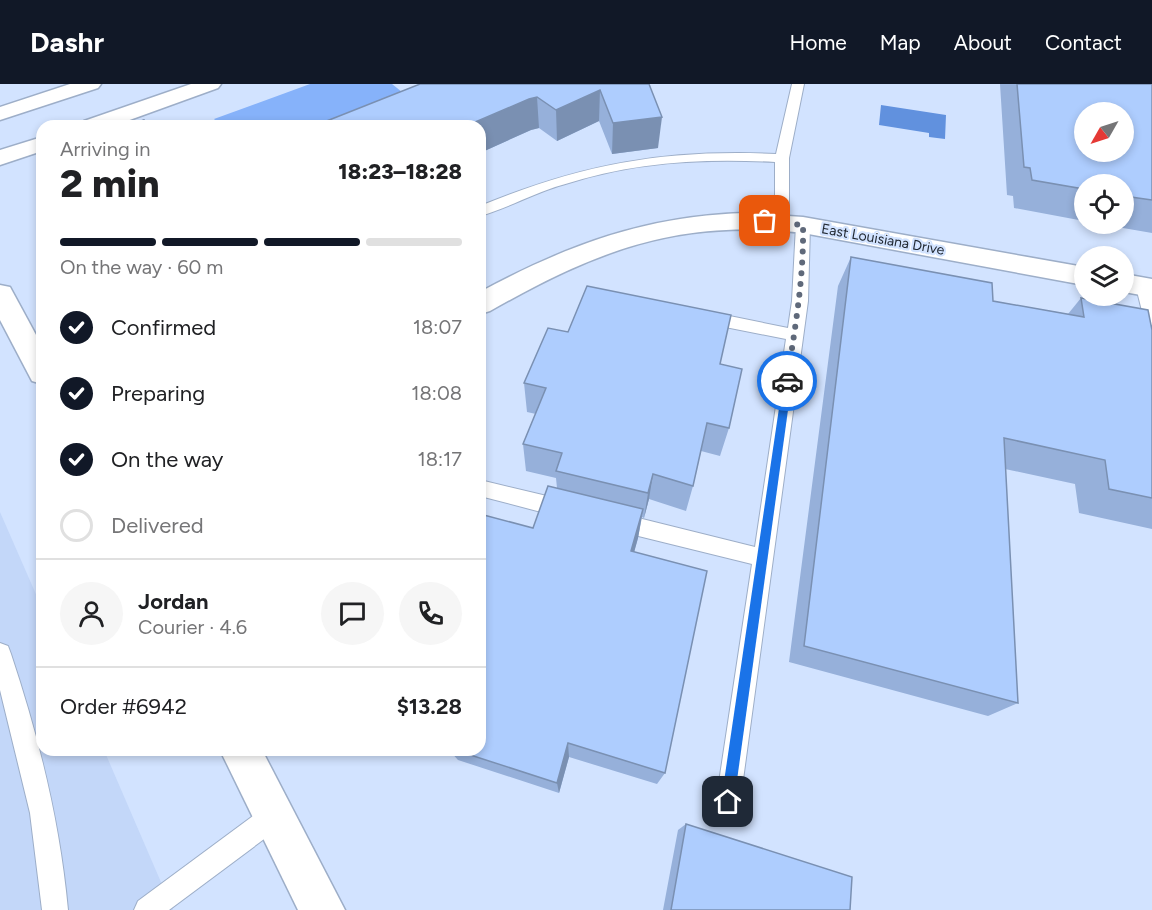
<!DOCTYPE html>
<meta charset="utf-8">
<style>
:root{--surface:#fff;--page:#f6f6f6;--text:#202124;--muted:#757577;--line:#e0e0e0;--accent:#111827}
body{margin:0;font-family:Figtree,sans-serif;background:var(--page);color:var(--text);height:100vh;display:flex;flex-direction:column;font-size:22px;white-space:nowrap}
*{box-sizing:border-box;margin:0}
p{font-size:20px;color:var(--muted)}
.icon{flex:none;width:33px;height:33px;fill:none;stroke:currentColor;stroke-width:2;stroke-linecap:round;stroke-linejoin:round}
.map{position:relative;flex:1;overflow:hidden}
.sheet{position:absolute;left:36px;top:36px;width:450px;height:636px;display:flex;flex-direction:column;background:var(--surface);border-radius:18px;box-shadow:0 3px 9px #0003}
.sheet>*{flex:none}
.needle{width:39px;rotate:231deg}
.tools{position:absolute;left:1074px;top:18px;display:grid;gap:12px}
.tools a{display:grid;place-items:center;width:60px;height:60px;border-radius:50%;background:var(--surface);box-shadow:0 3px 9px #0003;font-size:30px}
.pin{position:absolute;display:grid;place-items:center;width:51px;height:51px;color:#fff;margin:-26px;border-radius:12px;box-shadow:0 3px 9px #0006}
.courier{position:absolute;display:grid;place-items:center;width:60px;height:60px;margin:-30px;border:4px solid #1a73e8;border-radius:50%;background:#fff;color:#222;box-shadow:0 2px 8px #0007}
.headline em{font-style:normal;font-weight:800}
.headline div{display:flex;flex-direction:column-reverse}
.headline{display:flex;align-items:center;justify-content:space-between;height:102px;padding:0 24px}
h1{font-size:39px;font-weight:800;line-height:45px}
.bar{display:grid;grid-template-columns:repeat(4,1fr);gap:9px 6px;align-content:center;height:72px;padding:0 24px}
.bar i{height:8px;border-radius:4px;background:var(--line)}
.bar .on{background:var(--accent)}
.bar p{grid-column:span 4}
.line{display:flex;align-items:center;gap:15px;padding:0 24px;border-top:2px solid var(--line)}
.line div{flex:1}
.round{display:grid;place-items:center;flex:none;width:63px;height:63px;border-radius:32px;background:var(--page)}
ol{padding:0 24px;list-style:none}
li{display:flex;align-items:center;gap:18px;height:66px}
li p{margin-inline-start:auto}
li .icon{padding:6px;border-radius:50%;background:var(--accent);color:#fff;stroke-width:4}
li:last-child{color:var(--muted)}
li i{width:33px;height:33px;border:3px solid var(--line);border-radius:50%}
header{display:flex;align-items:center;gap:36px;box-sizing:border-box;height:84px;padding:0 30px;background:var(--accent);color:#fff}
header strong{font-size:28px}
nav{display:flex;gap:33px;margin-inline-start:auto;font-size:21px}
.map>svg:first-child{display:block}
</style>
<header>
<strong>Dashr</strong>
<nav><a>Home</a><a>Map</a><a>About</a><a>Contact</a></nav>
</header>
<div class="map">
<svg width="1152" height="826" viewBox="0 0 1152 826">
<rect width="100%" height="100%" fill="#d2e3ff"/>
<polygon fill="#c3d7f9" points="0,428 42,524 42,666 104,666 173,826 0,826"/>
<polygon fill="#86b2fa" points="310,0 392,0 407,12 332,42 221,42 214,35"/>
<polygon fill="#6191de" points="881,21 946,31 945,55 929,53 929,49 879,41"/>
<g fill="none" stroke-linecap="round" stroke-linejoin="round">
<g stroke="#9daec8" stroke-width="2">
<g id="lane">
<path d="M792,0H804L789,74V137L787,140H777L775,137V78C702,74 632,78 562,101C534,109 508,124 480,132V122C582,80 665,65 776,70Z"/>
<polygon points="803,136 810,141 808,217 740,718 737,727 728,730 719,727 716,718 752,480 614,446 607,443 604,437 607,431 614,428 755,463 786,255 705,239 699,237 697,233 699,229 705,227 788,244 792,217 796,141"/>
<polygon points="1144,198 1150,199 1152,203 1152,241 1146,239 1144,235 1136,203 1138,199"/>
<polygon points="480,396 568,417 575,420 578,426 575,432 568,435 480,412"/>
<path d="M0,559L8,562L11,570C39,654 60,738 68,826H42L30,729L0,606Z"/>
<polygon points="274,719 283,723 287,732 283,741 169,826 134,826 138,817 265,723"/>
</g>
</g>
<g stroke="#9daec8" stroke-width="3">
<g id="street">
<path d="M745,129L803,133L1084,183V201L803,149C678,134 596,167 490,227L480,230V208C567,161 646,132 745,129Z"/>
<polygon points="1124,190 1152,195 1152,213 1124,208"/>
<polygon points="0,201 10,203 42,262 42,300 32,297 0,236"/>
<polygon points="220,666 262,666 345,826 298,826"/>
</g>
</g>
<g stroke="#9daec8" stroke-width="3">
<g id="primary">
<polygon points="70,0 101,0 98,4 0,36 0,23"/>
<polygon points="191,0 221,0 218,4 113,42 81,42 84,37"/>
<polygon points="42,53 42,67 0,81 0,66"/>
</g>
</g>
<use href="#lane" fill="#fff" fill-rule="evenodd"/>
<use href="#street" fill="#fff" fill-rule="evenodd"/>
<use href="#primary" fill="#fff" fill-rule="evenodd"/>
</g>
<g fill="#96b0da">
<polygon points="420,0 649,0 658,64 612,70 599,37 557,57 539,44 531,46 480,69 480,42"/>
<polygon points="1000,0 1152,0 1152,149 1100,140 1124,140 1124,100 1084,100 1084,137 1014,124 1013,112 1007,111"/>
<polygon points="851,173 993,217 1068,230 1081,214 1152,246 1152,445 1079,429 1075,400 1005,385 1018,619 988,632 789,578 838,202"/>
<polygon points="720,280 729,344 720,372 701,367 693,402 686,427 649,415 644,434 642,433 638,454 634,468 665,689 657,700 569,673 559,709 458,676 449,666 480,666 533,444 557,404 556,394 526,387 523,360 536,330 527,328 524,299"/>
<polygon points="686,740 850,826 663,826 678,746"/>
</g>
<g fill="#7a90b2">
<polygon points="600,6 599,37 557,57 556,26"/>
<polygon points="537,13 539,44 531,46 480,69 480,42 466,42 529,15"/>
<polygon points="662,33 658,64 612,70 613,39"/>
<polygon points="653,390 649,415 644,434 648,409"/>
<polygon points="643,425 638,454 627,494 631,467"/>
<polygon points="568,659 569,673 559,709 557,699"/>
</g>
<g fill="#aecdfe" stroke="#7a90b2" stroke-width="1.5" fill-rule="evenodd">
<polygon points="420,0 649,0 662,33 613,39 600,6 556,26 537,13 529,15 466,42 314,42"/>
<path d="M1017,0H1152V116L1124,112V100H1084V105L1032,96L1030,84L1024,83ZM1084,28H1124V68H1084Z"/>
<polygon points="144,36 149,42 127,42"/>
<polygon points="851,173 992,199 993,217 1084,233 1081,214 1148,226 1152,246 1152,414 1109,405 1105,376 1004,354 1018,619 804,562"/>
<polygon points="587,202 731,231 720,280 742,285 729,344 707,339 693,402 653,390 648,409 556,387 562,369 523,360 546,304 524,299 548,244 568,248"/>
<polygon points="548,402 643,425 631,467 707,487 665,689 568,659 557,699 455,666 480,666 480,430 533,444"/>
<polygon points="686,740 852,793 850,826 671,826"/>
</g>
<polygon fill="#1a73e8" points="787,294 792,297 734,718 732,722 728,724 723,722 721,718 783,297"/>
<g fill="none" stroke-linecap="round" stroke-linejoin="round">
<path stroke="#5f697a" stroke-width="6" stroke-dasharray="0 10.8" d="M765,137L803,141C804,194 795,244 787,297"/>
</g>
<g text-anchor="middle" stroke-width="4.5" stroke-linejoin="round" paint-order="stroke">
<g font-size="14" fill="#212832" stroke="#d2e3ff">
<text transform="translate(883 155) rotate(10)" y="5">East Louisiana Drive</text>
</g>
</g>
</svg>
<div class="tools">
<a><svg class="needle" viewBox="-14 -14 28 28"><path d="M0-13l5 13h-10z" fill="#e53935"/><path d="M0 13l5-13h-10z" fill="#757577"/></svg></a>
<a><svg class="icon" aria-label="locate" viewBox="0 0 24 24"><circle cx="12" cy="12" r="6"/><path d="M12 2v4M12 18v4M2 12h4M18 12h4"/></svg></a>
<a><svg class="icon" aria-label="layers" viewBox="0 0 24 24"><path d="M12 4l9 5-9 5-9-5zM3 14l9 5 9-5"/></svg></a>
</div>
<div class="pin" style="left:765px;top:137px;background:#ea580c"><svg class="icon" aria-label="bag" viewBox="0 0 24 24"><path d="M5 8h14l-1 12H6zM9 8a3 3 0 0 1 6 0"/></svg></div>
<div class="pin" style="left:728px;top:718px;background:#1f2937"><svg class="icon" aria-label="home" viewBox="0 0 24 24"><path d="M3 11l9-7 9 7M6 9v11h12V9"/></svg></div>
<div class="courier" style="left:787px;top:297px"><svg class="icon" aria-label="car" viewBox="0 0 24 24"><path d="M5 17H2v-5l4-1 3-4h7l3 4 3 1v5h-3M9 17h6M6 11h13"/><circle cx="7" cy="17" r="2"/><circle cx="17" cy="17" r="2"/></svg></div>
<section class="sheet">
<div class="headline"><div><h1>2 min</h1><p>Arriving in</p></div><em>18:23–18:28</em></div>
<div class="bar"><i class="on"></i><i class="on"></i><i class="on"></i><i></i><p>On the way · 60 m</p></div>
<ol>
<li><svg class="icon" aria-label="check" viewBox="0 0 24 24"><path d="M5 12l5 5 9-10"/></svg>Confirmed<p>18:07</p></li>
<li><svg class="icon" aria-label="check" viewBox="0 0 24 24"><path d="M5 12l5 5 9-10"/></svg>Preparing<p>18:08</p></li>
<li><svg class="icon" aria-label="check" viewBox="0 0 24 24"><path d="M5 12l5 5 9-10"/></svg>On the way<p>18:17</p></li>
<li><i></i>Delivered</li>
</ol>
<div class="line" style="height:108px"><a class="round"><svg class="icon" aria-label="person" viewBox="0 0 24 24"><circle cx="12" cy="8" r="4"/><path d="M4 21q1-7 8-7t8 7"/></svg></a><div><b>Jordan</b><p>Courier · 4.6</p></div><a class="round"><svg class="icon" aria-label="chat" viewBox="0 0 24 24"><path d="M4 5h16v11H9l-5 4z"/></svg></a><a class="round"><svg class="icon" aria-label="phone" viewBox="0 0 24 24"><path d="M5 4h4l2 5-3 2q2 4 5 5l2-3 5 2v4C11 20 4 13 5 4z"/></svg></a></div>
<div class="line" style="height:78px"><div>Order #6942</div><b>$13.28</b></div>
</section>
</div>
